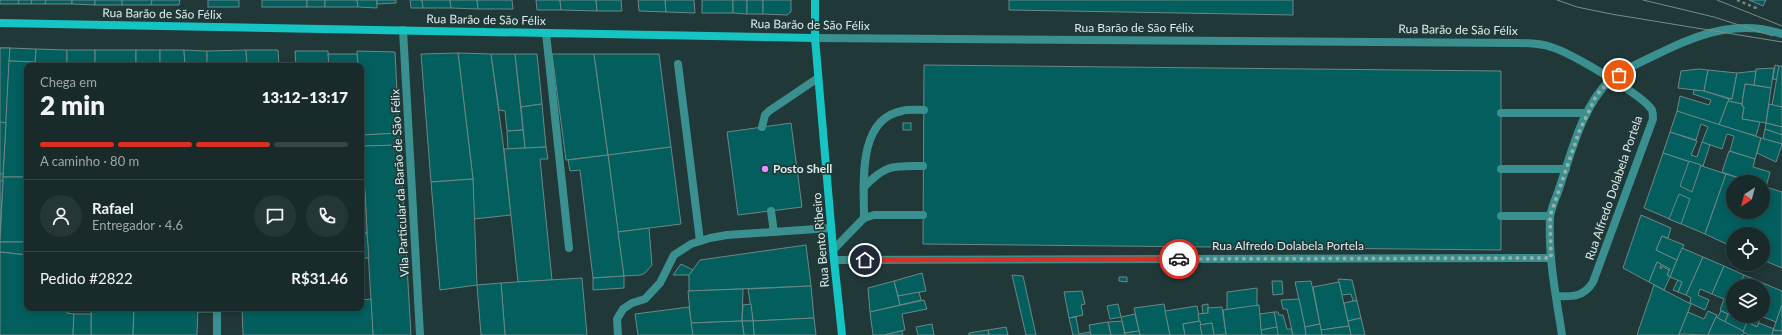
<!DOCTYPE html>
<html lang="pt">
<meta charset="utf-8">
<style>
:root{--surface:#182a2a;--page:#253636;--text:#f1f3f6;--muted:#9fa7a8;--line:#364647;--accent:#d93025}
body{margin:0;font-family:Lato,sans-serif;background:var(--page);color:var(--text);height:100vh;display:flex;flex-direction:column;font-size:15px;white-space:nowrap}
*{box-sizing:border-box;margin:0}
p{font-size:13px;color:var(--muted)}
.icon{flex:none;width:22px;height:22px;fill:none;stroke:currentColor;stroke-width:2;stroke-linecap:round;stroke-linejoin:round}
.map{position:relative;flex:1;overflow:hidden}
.panel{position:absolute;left:24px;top:63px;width:340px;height:248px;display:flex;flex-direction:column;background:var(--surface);border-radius:8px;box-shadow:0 2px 10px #0003,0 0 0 1px var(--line)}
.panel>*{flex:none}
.needle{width:26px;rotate:216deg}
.tools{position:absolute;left:1726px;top:175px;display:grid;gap:8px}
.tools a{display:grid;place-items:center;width:44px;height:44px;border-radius:50%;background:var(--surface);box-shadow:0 2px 10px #0003,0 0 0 1px var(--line);font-size:20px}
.pin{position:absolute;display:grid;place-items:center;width:34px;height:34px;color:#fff;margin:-17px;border:2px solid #fff;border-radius:50%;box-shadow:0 1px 4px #0007}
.courier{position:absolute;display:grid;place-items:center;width:40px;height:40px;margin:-20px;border:3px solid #d93025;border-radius:50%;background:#fff;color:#222;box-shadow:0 1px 5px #0007}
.overview em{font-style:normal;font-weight:800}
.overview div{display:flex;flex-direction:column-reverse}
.overview{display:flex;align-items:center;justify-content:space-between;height:68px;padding:0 16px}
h1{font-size:26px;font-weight:800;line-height:30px}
.bar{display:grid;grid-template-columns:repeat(4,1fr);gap:6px 4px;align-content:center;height:48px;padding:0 16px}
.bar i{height:5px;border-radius:3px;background:var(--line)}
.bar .current{background:var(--accent)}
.bar p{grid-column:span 4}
.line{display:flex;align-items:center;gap:10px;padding:0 16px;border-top:1px solid var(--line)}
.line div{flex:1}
.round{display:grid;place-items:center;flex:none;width:42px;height:42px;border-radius:21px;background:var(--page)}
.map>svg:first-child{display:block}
</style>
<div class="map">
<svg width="1782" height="335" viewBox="0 0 1782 335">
<rect width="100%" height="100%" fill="#203838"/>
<g fill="#035f5e" stroke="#6d8786">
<polygon points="0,0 19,0 18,4 0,4"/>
<polygon points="19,0 32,0 31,4 18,4"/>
<polygon points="32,0 46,0 45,4 31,4"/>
<polygon points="46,0 72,0 72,4 45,4"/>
<polygon points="72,0 95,0 95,5 72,4"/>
<rect x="95" y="0" width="27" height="5"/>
<polygon points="122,0 152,0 151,5 122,5"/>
<polygon points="152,0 180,0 179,5 151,5"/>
<rect x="208" y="0" width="31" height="7"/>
<rect x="262" y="0" width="45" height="7"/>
<rect x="307" y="0" width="18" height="7"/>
<polygon points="325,0 357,0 358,7 325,7"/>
<polygon points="357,0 377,0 377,8 358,7"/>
<polygon points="377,0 396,0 396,3 377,4"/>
<polygon points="410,0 422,0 423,8 411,8"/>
<polygon points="422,0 450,0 451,8 423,8"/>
<polygon points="450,0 477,0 478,9 451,8"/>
<polygon points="477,0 512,0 513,9 478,9"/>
<polygon points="536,0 560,0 561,10 537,10"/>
<polygon points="560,0 596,0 597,11 561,10"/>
<polygon points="596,0 621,0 622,11 597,11"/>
<polygon points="638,0 665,0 666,12 639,11"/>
<polygon points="665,0 694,0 695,13 666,12"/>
<rect x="702" y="0" width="31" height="13"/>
<polygon points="733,0 747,0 747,14 733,13"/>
<rect x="747" y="0" width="16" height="14"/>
<polygon points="763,0 791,0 791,12 787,15 763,14"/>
<polygon points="1009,0 1293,0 1293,15 1009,10"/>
<polygon points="1749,0 1766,0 1763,6"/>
<polygon points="0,48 10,48 6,108 0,107"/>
<polygon points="0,48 10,48 0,236"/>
<polygon points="10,48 36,49 35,62 9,61"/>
<polygon points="36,49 67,50 67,66 35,66"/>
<rect x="67" y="50" width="28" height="16"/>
<rect x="95" y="50" width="41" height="16"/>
<rect x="136" y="50" width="24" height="16"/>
<polygon points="160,50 184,50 185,66 160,66"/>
<polygon points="184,50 207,51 207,66 185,66"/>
<polygon points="246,50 247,66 207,66 207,51"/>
<polygon points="246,50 278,50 279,66 247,66"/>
<polygon points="295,51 328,51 329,66 296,66"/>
<polygon points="357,51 395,52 399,133 362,135 361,66 358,66"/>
<polygon points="458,53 491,54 503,143 511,215 474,219 473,179"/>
<polygon points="458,53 473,179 431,182 421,54"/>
<polygon points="328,54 357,54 358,66 329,66"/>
<polygon points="491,54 515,54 523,130 507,131 505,111 499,110"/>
<polygon points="515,54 537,54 542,104 521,107"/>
<polygon points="552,54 594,54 608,155 566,160"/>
<polygon points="594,54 659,54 671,147 608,155"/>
<polygon points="9,61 35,62 35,66 27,66 27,177 3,177"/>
<polygon points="924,65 1501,71 1501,250 923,244"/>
<polygon points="1775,65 1779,66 1777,80 1773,79"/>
<polygon points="1779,66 1782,66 1782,107 1772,105"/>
<polygon points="1774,68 1771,88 1754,85 1756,69"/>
<polygon points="1699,69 1708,70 1704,91 1678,88 1681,71"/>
<polygon points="1708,70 1737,73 1732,99 1704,91"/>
<polygon points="1756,71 1754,85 1745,84 1742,104 1728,101 1729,99 1732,99 1737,73"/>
<polygon points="1745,84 1771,88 1766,123 1742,119 1744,107 1742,106 1742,104"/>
<polygon points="1694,90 1704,91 1729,99 1719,125 1677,111 1680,96 1709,105 1711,100 1693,94"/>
<polygon points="1728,101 1742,104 1742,106 1744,107 1742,119 1760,122 1756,136 1719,125"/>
<polygon points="542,104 546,147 525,148 521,107"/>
<polygon points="1769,104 1782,107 1782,127 1766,123"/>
<polygon points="1677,111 1761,138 1755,159 1730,151 1734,136 1727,134 1722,149 1702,142 1708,127 1701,124 1696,140 1670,132"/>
<polygon points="0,122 6,123 3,174 0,174"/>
<polygon points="791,123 802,207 738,215 727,132"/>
<rect x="903" y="123" width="8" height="7"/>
<polygon points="1766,123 1782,127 1782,135 1765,129"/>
<polygon points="1765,129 1782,135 1782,144 1763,139"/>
<polygon points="523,130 525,148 508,149 507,131"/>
<polygon points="1670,132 1697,141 1691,155 1697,157 1702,142 1710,145 1703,166 1663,153"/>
<polygon points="399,133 400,145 362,146 362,135"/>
<polygon points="1761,138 1782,144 1776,162 1757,153"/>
<polygon points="400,145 411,335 373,335 362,146"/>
<polygon points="546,147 548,159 540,159 552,280 518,282 504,149"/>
<polygon points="671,147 681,224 618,232 608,155"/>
<polygon points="361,149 362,149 364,178 361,178"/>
<polygon points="1729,151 1755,159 1753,167 1770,172 1766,187 1763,186 1763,182 1751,182 1722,172"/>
<polygon points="1663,153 1726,174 1705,234 1644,208"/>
<polygon points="608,155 624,276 593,278 580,170 570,171 568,160"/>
<polygon points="1689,161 1701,165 1692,192 1680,186"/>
<polygon points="1726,174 1751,182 1733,182 1733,212 1763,212 1763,186 1782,192 1782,268 1763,260 1763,234 1733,234 1733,247 1705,234"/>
<polygon points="3,177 27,177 27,242 0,242"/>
<polygon points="361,178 364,178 366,209 361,209"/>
<polygon points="473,179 477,285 440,290 431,182"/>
<polygon points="0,181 3,181 0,233"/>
<polygon points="1679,194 1690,199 1681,224 1669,219"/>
<polygon points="361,209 366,209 367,233 361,233"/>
<polygon points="1641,215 1671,228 1668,238 1662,236 1656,250 1677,260 1670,277 1667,275 1670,269 1657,262 1649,282 1623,268"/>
<polygon points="649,228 652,265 645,273 641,275 624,276 618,232"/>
<polygon points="361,233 367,233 369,258 361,258"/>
<polygon points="1662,236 1684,245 1677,260 1656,250"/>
<polygon points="0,242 27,242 27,255 0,252"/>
<polygon points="806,245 811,286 689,291 689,275 700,260"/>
<polygon points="1682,248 1703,257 1686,295 1678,292 1682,282 1670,277"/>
<polygon points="0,252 27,255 27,308 67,308 67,313 74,314 73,335 0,335"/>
<polygon points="1703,257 1724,266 1712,294 1700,289 1698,295 1709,300 1705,310 1690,303 1691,298 1686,295"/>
<polygon points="1657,262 1661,264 1660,268 1661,269 1662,266 1669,270 1667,275 1670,277 1664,290 1649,282"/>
<polygon points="681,264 693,270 689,275 673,275"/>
<polygon points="1724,266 1744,275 1739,286 1733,286 1733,301 1728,314 1720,310 1724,299 1712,294"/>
<polygon points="922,273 926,291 898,296 894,281"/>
<polygon points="1012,275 1023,276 1036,335 1026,335"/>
<polygon points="1744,275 1765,284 1763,289 1763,286 1739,286"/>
<polygon points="624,276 624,288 593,290 593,278"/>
<polygon points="1119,277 1127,277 1127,282 1119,281"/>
<polygon points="582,278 587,335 505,335 501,283"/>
<polygon points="1338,279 1352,280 1357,301 1353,301 1351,294 1342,295"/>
<polygon points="1678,280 1682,282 1678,292 1673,290"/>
<polygon points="894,281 900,305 870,312 868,288"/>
<polygon points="1272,281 1282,281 1283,294 1273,295"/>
<polygon points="1311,281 1320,324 1305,327 1295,282"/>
<polygon points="1339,282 1349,326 1321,330 1313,287"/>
<polygon points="501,283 505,335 481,335 477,285"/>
<polygon points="1765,284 1782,291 1782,305 1776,322 1761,316 1757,327 1747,322 1750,316 1763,316 1763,289"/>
<polygon points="1654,285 1691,304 1679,335 1637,335"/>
<polygon points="811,286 814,318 753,321 748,289"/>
<polygon points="1257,288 1257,306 1227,310 1227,292"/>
<polygon points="743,289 742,321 691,323 688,291"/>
<polygon points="1082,291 1085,304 1081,305 1083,315 1069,318 1064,292"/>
<polygon points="919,292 921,300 900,305 898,296"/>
<polygon points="371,299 373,335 243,335 242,308 361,308 361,300"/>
<polygon points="1299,299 1305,327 1306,335 1293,335 1287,309 1283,309 1281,300"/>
<polygon points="924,300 927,309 902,314 905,330 884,335 873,335 870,312"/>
<polygon points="1353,301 1357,301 1361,318 1348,321 1344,303"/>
<polygon points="1733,301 1733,316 1739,316 1738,318 1728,314"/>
<polygon points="751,304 753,321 742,321 743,305"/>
<polygon points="1118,304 1121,317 1110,319 1107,306"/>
<polygon points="1164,304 1170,335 1140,335 1134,308"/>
<polygon points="1208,304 1208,313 1203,314 1202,305"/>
<polygon points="1259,305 1262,335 1226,335 1223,310"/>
<polygon points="1782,305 1782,331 1773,330 1776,322"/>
<polygon points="1197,306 1200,321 1183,324 1185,335 1170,335 1165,311"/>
<polygon points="689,307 693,335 638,335 635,314"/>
<polygon points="1222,307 1226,334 1214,335 1212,323 1200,325 1198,314 1208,313 1208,308"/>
<polygon points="71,308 91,308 91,311 71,310"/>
<polygon points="91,308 134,308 133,335 91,335"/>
<polygon points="134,308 198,308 197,335 133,335"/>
<polygon points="198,308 213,308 213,312 197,312"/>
<polygon points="1708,311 1717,315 1708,335 1679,334 1688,312 1704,319"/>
<polygon points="1721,311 1728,314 1725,322 1717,318"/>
<polygon points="1274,312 1278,312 1279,315 1283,315 1287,329 1291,329 1293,335 1278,335"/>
<polygon points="1274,312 1277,327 1261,330 1260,314"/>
<polygon points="74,314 91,314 91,335 73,335"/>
<polygon points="1135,314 1139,331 1125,333 1121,317"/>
<polygon points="1728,314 1738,318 1739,316 1745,316 1749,318 1743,332 1725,322"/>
<polygon points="1076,317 1079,334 1090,332 1091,335 1073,335 1069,318"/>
<polygon points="1716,317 1745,332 1743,335 1708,335"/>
<polygon points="814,318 816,335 754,335 753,321"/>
<polygon points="1361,318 1365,335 1351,335 1348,321"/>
<polygon points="742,321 753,321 754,335 744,335"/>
<polygon points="742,321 744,335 693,335 691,323"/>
<polygon points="1122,321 1125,335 1111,335 1108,322"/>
<polygon points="1200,321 1202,335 1185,335 1183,324"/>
<polygon points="1108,322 1111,335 1091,335 1089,325"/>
<polygon points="1747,322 1757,327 1759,323 1774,329 1772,335 1749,335 1743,332"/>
<polygon points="1212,323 1214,335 1202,335 1200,325"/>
<polygon points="932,324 934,335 918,335 916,327"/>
<polygon points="1320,324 1322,335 1306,335 1305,327"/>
<polygon points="1349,326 1351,335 1322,335 1321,330"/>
<polygon points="1006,327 1008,335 989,335 988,330"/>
<polygon points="1277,327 1278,335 1262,335 1261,330"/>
<polygon points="988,330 989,335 969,335 969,333"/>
<polygon points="1773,330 1782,331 1782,335 1772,335"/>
<polygon points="902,331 903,335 884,335"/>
<polygon points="1139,331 1140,335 1125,335 1125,333"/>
</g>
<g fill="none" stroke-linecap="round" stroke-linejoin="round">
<polyline stroke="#728686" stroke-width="2.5" stroke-dasharray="3 3" stroke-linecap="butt" points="1737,0 1756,8 1755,11"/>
<g stroke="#39908f" stroke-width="8">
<polyline points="546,33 569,248"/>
<path d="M815,38L1517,43C1528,43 1540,43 1551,47C1569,52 1643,95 1652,110C1653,113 1653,116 1653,119L1593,282C1584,297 1572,297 1556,296"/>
<polyline points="678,64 700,241"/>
<polyline points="1501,113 1587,113"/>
<polyline points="762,127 765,115 769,111 818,78"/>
<polyline points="1501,169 1566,169"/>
<path d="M864,187C886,164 893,166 923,166"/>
<polyline points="771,211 774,232"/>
<polyline points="1501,216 1550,216"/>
<path d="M864,218C864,184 857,119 902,111C909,109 916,110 924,110"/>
<polyline points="833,250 864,218 874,215 923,215"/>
<polyline points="618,335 617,319 623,309 632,303 645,299 660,283 674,255 691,244 710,238 727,235 831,228"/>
</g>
<g stroke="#39908f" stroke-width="8">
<polyline points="403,30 420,335"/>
<polyline points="834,260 1551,258"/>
<polyline points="217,308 217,335"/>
<path d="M1562,335C1556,296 1548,257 1550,218C1551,207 1557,196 1560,186C1572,151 1582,107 1610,80C1621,70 1652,57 1666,50C1703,32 1742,20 1782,34"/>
</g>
<g stroke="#14c5c3" stroke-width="8">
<polyline points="815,0 815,38 834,260 842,335"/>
<polyline points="0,23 815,38"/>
</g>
<g stroke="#788c8b" stroke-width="1">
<polyline points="1557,0 1577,7 1611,14 1782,42"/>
<polyline points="1643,0 1714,17 1773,36"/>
<polyline points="1717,0 1782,26"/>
</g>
</g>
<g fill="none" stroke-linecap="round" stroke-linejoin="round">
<polyline stroke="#9badac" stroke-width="4" stroke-dasharray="0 7.2" points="1179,259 1551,258 1550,216 1579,132 1596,96 1611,79 1619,75"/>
<polyline stroke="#d93025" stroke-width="5" points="865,260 1179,259"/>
</g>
<circle fill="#e98efe" stroke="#203838" stroke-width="1.5" cx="765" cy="169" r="4"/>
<g text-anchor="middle" stroke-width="3.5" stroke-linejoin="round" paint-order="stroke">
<g font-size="12" fill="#ddeceb" stroke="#203838">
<text transform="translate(162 14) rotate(1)" y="4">Rua Barão de São Félix</text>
<text transform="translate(486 20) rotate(1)" y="4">Rua Barão de São Félix</text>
<text transform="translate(810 25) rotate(1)" y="4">Rua Barão de São Félix</text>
<text x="1134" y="32">Rua Barão de São Félix</text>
<text transform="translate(1458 30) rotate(1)" y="4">Rua Barão de São Félix</text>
<text transform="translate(400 183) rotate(-93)" y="4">Vila Particular da Barão de São Félix</text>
<text transform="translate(1614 188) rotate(-71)" y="4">Rua Alfredo Dolabela Portela</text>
<text transform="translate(821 240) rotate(-95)" y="4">Rua Bento Ribeiro</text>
<text x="1288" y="250">Rua Alfredo Dolabela Portela</text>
</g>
<g font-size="12" font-weight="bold" fill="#ddeceb" stroke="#203838" text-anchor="start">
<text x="773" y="173">Posto Shell</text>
</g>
</g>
</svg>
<div class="tools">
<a><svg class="needle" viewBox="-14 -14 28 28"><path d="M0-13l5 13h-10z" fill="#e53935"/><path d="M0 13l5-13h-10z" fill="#9fa7a8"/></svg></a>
<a><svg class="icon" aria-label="locate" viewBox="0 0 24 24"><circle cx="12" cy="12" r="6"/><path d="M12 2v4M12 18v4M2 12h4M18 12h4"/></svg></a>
<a><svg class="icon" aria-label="layers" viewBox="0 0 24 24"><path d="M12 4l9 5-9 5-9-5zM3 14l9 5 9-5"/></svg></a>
</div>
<div class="pin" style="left:1619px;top:75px;background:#ea580c"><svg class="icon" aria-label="bag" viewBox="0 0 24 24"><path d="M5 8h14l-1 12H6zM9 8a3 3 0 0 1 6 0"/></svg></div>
<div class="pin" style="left:865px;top:260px;background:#1f2937"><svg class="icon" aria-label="home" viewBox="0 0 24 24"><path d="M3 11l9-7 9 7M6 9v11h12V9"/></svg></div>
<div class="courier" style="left:1179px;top:259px"><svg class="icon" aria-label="car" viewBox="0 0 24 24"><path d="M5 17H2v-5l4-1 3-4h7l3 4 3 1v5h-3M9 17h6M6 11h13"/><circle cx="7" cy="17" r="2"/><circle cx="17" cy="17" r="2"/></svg></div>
<section class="panel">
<div class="overview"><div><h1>2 min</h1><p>Chega em</p></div><em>13:12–13:17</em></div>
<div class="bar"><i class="current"></i><i class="current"></i><i class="current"></i><i></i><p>A caminho · 80 m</p></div>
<div class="line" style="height:72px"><a class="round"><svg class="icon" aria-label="person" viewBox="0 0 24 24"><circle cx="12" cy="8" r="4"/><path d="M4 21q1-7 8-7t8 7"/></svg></a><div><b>Rafael</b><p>Entregador · 4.6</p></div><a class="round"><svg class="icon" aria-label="chat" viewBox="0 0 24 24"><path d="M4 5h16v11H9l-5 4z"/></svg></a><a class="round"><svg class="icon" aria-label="phone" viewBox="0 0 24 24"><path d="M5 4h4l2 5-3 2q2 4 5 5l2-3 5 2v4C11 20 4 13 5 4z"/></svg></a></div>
<div class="line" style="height:52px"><div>Pedido #2822</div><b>R$31.46</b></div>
</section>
</div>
